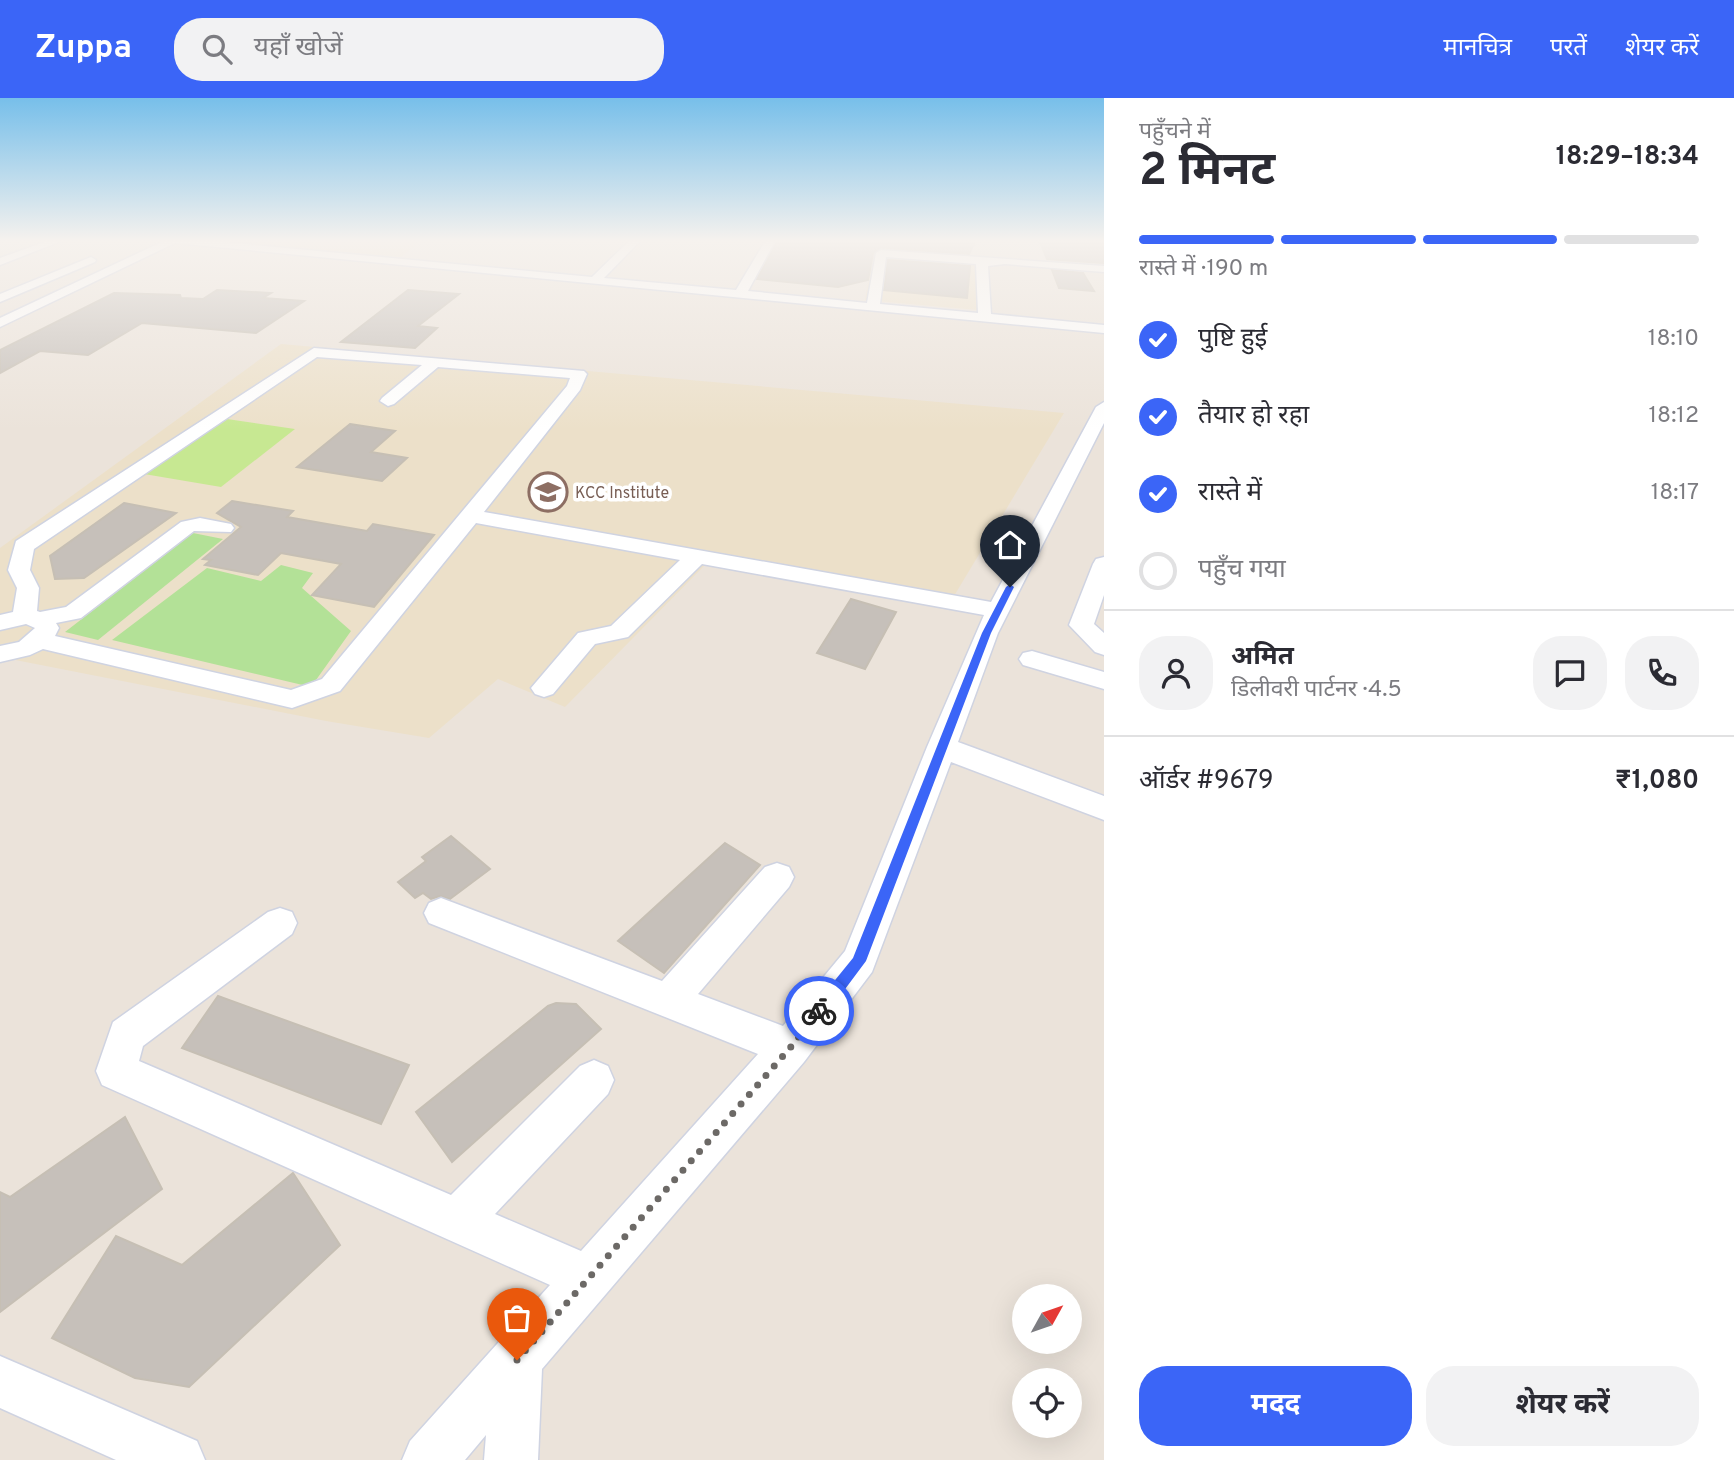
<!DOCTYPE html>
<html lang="hi">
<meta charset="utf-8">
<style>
:root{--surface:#fff;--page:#f2f2f3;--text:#2b2b33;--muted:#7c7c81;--line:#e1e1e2;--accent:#3b65f7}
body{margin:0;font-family:Overpass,"Noto Sans Devanagari",sans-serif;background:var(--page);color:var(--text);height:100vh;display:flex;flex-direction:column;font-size:26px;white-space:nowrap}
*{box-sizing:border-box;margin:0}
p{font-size:23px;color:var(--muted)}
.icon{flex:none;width:38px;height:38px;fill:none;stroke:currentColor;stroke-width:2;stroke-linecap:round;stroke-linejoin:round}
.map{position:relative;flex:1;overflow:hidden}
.panel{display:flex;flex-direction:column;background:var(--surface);width:630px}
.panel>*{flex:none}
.needle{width:46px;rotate:50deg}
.controls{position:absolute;left:1012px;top:1186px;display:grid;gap:14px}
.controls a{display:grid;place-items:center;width:70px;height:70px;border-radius:50%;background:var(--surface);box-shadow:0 7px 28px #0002;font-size:35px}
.pin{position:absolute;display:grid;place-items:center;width:60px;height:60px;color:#fff;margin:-72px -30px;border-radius:50% 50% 50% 0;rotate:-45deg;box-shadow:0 0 7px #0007}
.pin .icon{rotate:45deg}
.courier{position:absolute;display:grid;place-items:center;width:70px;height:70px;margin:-35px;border:5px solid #3b65f7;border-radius:50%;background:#fff;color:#222;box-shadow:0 2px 9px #0007}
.headline em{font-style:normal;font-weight:700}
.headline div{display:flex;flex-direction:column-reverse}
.headline{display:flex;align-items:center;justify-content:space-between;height:119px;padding:0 35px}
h1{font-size:46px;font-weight:700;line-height:52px}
.bar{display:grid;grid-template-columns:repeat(4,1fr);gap:10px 7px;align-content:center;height:84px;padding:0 35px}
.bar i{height:9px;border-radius:5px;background:var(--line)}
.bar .selected{background:var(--accent)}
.bar p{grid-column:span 4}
.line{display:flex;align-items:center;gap:18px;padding:0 35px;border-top:2px solid var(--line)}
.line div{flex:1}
.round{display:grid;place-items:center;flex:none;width:74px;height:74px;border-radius:28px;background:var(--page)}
ol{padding:0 35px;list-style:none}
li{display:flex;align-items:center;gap:21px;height:77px}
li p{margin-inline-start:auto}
li .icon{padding:7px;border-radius:50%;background:var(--accent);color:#fff;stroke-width:4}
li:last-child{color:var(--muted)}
li i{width:38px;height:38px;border:4px solid var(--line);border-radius:50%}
.button{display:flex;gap:14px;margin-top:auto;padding:14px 35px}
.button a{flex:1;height:80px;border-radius:28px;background:var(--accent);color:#fff;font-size:28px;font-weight:700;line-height:80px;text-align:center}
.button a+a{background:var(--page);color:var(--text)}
header{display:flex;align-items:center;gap:42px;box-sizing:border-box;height:98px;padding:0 35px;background:var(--accent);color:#fff}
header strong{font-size:33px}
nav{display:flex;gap:38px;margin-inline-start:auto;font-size:24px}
.search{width:490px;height:63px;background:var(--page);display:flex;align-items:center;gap:18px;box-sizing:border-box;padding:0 24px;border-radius:28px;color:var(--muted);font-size:26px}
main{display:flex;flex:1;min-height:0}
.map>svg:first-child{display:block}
</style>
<header>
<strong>Zuppa</strong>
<div class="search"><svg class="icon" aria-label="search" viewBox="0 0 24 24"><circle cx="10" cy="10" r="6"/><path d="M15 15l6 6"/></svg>यहाँ खोजें</div>
<nav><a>मानचित्र</a><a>परतें</a><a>शेयर करें</a></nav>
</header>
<main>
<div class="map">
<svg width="1104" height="1362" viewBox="0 0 1104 1362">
<rect width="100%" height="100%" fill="#ebe3da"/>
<g fill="#ece0c9">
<polygon points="211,142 422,142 401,159"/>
<polygon points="874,155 987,161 989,213 865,202"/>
<polygon points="281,246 1064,315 948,508 706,466 565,609 498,581 429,640 326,623 0,559 0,450"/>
</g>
<g fill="#b3e197">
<polygon points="193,435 223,441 98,542 65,534"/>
<polygon points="281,467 313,475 302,490 351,533 311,589 112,542 207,470 261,483"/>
</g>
<polygon fill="#c7e892" points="227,321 295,331 221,389 144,376"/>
<g fill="#c6c0ba" stroke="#c6bfb4" stroke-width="2">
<polygon points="774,142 841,143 976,142 969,156 880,150 873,155 868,182 838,189 757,181 776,146"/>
<polygon points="1039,142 1104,142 1104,165 1047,161"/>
<polygon points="888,162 970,168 967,200 884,192"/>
<polygon points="1052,172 1083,175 1094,193 1059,190"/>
<polygon points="217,192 271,195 263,200 304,203 256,235 142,225 88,257 40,253 0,275 0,252 114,195 180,197 181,200 203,201"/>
<polygon points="408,192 459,196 418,228 437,230 415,250 341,244"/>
<polygon points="350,326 395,333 371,354 407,360 382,383 297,369"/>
<polygon points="232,403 293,413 287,419 367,433 373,426 434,437 374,509 312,497 341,466 281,455 258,477 205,467 211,462 203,461 241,429 217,415"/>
<polygon points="124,405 176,415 84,480 55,481 50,458"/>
<polygon points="851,501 896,514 865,571 817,555"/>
<polygon points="451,738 490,771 450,801 440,798 431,801 423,795 415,800 398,784 426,763 422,759"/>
<polygon points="725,745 760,767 664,875 618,843"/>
<polygon points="218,898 409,967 381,1026 182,950"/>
<polygon points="556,905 576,906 601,931 452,1064 416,1014 548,908"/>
<polygon points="125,1019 162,1091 0,1214 0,1094 10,1099"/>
<polygon points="293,1075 340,1147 189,1289 135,1280 52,1240 116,1138 182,1167"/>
</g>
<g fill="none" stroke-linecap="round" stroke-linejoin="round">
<g stroke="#cfd3e1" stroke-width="3">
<g id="minor">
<polygon points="50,142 64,142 0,167 0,160"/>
<path d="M166,142H202L592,179L630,142H641L604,180L736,192L764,145L769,142L774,145L748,193L867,205L876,155L881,152L1104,168V174L1005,166L988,168L991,216L1104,227V235L175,145L0,229V220ZM886,159L976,166L978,215L880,206Z"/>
<polygon points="91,159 96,162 95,164 0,204 0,196"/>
<path d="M314,250L584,273L587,276L580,292L484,414L991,504L1096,309L1104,304V325L998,535L958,644L1104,698V722L951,664L872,874L804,964L542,1271L538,1362H484L486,1337L465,1362H402L410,1343L550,1187L102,987L96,973L113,924L268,814L280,810L292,814L297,825L292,836L143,948L139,963L451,1097L580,968L594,962L608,968L614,982L608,996L495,1116L581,1153L758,956L429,825L424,815L429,805L441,800L662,883L765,769L777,765L789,769L794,779L789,789L698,896L783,928L845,853L927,649L984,517L702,466L628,539L595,546L553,596L544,599L535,596L531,590L578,535L611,528L680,462L476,425L340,593L292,610L43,551L30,557L0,564V548L19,544L35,530L26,526L0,532V517L13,514L17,490L8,472L16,443ZM317,259L422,267L382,300L380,303L388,308L394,306L438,269L570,280L567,288L322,581L291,592L55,538L59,530L56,525L81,520L194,433L231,434L234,430L231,426L200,420L181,424L66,509L40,514L37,513L39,490L30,472L34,451Z"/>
<polygon points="1104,459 1104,497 1094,526 1104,535 1104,557 1095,554 1069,527 1093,466 1096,461"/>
<polygon points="1032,553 1104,574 1104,591 1023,567 1019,561 1023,555"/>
<polygon points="0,1258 197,1343 205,1362 116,1362 0,1310"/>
</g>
</g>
<use href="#minor" fill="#fff" fill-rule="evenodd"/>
</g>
<linearGradient id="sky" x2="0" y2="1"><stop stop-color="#77bfea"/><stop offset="0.43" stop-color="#f6f2ee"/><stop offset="1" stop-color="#f6f2ee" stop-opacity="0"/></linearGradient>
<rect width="1104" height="332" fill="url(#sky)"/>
<polygon fill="#3b65f7" points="1010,486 1014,489 991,535 866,863 825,918 814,918 812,913 814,908 853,860 982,535 1006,489"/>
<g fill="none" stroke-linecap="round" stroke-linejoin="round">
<polyline stroke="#6c6966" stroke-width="7" stroke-dasharray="0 12.6" points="517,1262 790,950 819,913"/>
</g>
<defs>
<g id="university-ring" transform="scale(2.0125)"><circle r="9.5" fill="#fff" stroke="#8d6e63" stroke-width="1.5"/><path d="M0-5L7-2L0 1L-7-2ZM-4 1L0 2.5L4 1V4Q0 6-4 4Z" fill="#8d6e63"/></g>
</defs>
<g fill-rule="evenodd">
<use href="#university-ring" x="548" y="394"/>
</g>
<g text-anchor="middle" stroke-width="7" stroke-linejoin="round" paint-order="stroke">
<g font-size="16" fill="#785e54" stroke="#fff" text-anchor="start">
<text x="575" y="400">KCC Institute</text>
</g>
</g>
</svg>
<div class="controls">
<a><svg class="needle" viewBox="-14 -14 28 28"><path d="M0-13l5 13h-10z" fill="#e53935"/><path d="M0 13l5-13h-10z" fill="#7c7c81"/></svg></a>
<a><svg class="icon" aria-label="locate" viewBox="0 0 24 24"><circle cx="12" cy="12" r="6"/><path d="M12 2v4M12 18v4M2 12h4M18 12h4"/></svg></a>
</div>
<div class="pin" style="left:517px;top:1262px;background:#ea580c"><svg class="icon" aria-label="bag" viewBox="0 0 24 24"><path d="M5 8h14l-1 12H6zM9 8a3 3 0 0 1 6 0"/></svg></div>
<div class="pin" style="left:1010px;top:489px;background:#1f2937"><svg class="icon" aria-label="home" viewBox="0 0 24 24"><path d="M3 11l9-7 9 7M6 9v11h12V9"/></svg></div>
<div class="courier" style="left:819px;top:913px"><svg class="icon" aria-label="bike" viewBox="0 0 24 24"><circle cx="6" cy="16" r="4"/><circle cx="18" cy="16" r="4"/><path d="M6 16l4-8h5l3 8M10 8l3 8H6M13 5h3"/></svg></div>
</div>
<section class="panel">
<div class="headline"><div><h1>2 मिनट</h1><p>पहुँचने में</p></div><em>18:29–18:34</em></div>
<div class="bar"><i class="selected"></i><i class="selected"></i><i class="selected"></i><i></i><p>रास्ते में · 190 m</p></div>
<ol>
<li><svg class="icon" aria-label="check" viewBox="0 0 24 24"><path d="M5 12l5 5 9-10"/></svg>पुष्टि हुई<p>18:10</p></li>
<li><svg class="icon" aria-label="check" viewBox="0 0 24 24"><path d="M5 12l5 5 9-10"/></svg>तैयार हो रहा<p>18:12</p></li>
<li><svg class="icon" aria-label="check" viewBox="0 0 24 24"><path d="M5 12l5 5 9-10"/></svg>रास्ते में<p>18:17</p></li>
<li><i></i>पहुँच गया</li>
</ol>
<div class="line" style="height:126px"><a class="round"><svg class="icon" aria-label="person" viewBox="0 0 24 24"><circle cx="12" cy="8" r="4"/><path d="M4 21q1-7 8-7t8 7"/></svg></a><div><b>अमित</b><p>डिलीवरी पार्टनर · 4.5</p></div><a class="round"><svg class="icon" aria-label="chat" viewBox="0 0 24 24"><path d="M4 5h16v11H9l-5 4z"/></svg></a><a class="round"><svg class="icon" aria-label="phone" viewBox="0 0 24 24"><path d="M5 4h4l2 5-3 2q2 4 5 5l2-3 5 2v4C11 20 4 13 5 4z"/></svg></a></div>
<div class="line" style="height:91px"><div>ऑर्डर #9679</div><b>₹1,080</b></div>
<div class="button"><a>मदद</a><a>शेयर करें</a></div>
</section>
</main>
